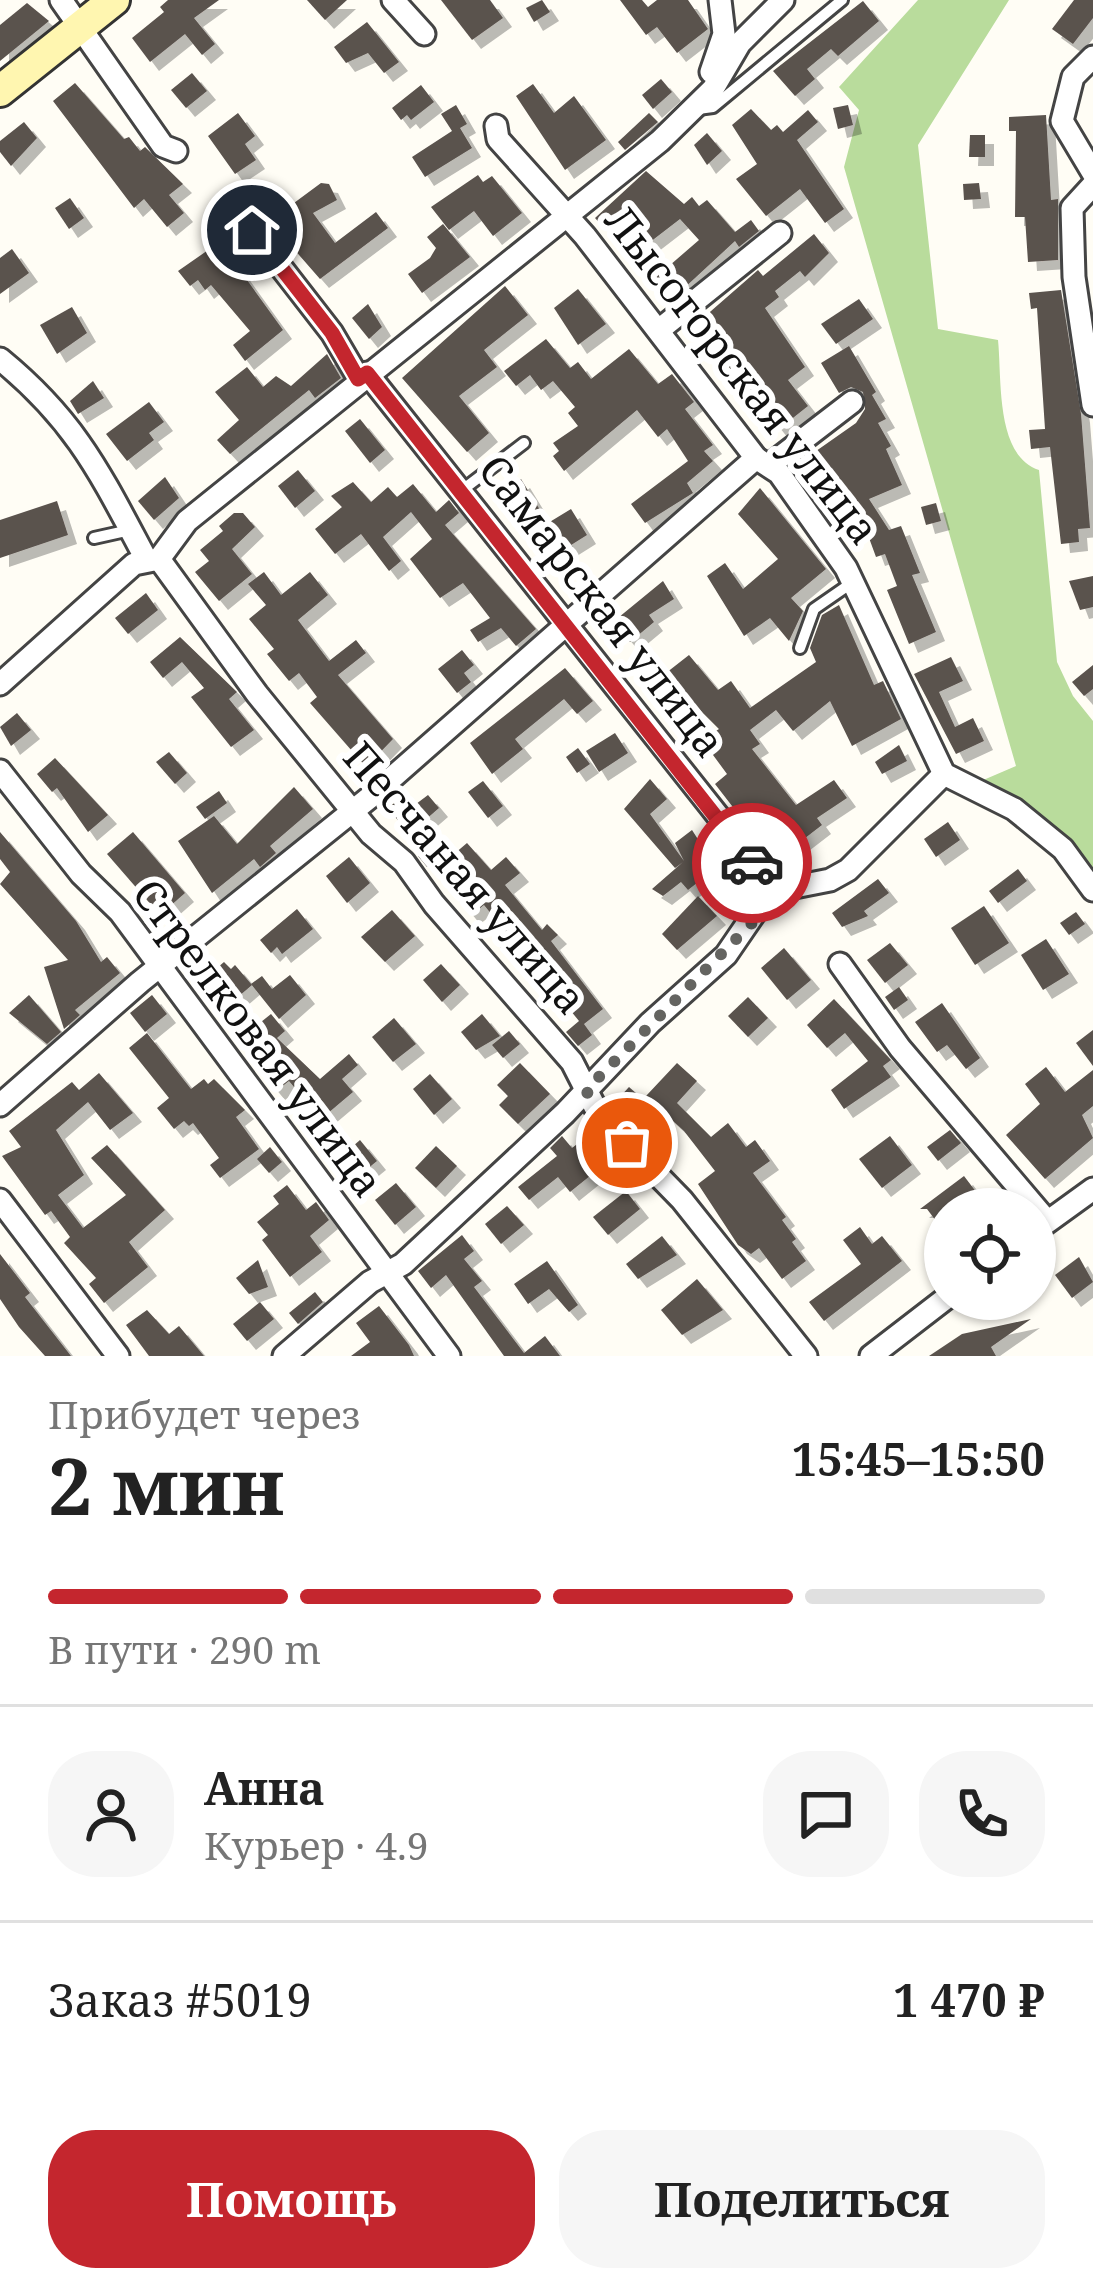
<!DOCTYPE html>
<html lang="ru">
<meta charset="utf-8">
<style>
:root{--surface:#fff;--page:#f6f6f6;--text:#222;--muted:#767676;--line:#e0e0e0;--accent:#c4262e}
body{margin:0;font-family:"Noto Serif",serif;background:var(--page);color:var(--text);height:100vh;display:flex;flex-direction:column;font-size:45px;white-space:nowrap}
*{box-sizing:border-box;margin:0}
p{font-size:39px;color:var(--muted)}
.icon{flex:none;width:66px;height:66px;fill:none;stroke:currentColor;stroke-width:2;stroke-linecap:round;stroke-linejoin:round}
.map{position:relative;height:1356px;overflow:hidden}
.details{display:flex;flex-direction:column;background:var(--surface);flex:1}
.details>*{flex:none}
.controls{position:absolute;left:924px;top:1188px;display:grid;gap:24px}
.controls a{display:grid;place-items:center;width:132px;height:132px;border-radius:50%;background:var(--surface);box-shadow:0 3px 9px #0004;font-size:60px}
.pin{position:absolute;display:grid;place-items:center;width:102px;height:102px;color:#fff;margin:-51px;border:6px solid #fff;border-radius:50%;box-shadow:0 3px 12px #0007}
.courier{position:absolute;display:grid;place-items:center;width:120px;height:120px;margin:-60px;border:9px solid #c4262e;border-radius:50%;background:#fff;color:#222;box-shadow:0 3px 15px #0007}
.head em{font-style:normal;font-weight:700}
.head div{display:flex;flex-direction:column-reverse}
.head{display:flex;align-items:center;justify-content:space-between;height:204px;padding:0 48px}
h1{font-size:78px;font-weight:700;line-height:90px}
.bar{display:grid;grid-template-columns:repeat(4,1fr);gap:18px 12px;align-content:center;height:144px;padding:0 48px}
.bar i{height:15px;border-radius:9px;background:var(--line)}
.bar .active{background:var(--accent)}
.bar p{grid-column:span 4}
.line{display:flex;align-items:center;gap:30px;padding:0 48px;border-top:3px solid var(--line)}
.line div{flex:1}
.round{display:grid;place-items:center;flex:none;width:126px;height:126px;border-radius:48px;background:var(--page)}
.primary-button{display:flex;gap:24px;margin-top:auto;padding:24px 48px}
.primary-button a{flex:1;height:138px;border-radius:48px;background:var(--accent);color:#fff;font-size:48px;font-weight:700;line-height:138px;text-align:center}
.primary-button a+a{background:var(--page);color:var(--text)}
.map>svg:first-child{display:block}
</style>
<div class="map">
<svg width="1093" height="1356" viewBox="0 0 1093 1356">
<defs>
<filter id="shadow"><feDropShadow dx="9" dy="9" stdDeviation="0" flood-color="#0004"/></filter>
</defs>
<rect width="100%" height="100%" fill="#fffdf5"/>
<path fill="#b9dc9c" d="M918,0H1009L918,145L938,329L998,340C1002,378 995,456 1039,470L1057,662L1073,696L1093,721V884L974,784L1016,766L844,167L859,110L839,87Z"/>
<g fill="#5a524d" fill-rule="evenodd" filter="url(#shadow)">
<polygon points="168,0 219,0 194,18 215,44 202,55 185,34 150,62 132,38 164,12 160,7"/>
<polygon points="307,0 347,0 325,20"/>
<polygon points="441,0 490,0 503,18 472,40"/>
<polygon points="542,0 550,12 534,22 526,8"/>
<polygon points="620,0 642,0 648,7 657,0 688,0 708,29 677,53 657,27 646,35"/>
<polygon points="1074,0 1093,0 1093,18 1073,44 1052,29"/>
<polygon points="863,1 879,21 838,56 831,49 807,69 815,79 795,96 773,71"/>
<polygon points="27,3 49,21 0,61 0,25"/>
<polygon points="367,22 399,62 384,73 368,53 346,63 334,47"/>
<polygon points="192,73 207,91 186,108 171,90"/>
<polygon points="661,79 672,92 653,109 642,95"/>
<polygon points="75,83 124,139 129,137 140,151 145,147 183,184 169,195 184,213 167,227 144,199 134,208 53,101"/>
<polygon points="533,84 554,113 574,96 606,140 565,170 516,96"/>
<polygon points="421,85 434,102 411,120 407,115 401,120 392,108"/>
<polygon points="456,105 467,124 460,128 472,148 425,177 412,157 452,131 441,114"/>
<polygon points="848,105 853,125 838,129 833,108"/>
<polygon points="751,109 771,130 777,125 783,132 808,110 818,122 797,140 844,209 825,223 800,189 766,216 736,179 757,164 732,125"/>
<polygon points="238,113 255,136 245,144 256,160 235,174 208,136"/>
<polygon points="649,113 658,122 625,150 618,142"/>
<polygon points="1046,115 1051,200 1058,199 1058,260 1028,262 1025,217 1015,217 1016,131 1009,131 1009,117"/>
<polygon points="24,122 37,138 11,166 0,152 0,141"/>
<polygon points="707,133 722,151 707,165 694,145"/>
<polygon points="970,135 985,135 985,157 969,157"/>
<path d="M646,171L684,204L692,197L699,206L707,200L735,232L751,220L759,231L739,247L735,241L668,303L625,253L632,247L612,225L606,230L595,218ZM680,219L699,240L662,272L641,249Z"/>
<polygon points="478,175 483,182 492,176 522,213 493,236 474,211 449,230 431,207"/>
<polygon points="321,183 329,184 337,200 313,213 335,243 376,212 388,228 320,279 279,232 283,229 275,217"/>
<polygon points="979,183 981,199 964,200 963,184"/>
<polygon points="70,198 84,218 69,229 55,208"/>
<polygon points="443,224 470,257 422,293 408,274 430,258 436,248 427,237"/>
<polygon points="234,232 248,251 234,262 283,330 245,361 233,345 250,331 211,285 205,290 198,280 190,286 178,271"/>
<polygon points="814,234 829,253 805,277 800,271 775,291 779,297 765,308 805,367 788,380 808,406 779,429 695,325 758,270 763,276"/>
<polygon points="12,249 29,273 0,294 0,258"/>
<polygon points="505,286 528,315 484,350 497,367 459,396 489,433 467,452 402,378"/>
<polygon points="578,289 606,324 578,345 554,308"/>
<polygon points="1061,290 1081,414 1090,528 1078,529 1079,542 1061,544 1050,447 1031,449 1029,430 1045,429 1037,308 1031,309 1029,293"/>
<polygon points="859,299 873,319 836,344 821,324"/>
<polygon points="368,304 382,327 369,339 352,318"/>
<polygon points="72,307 87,333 57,354 40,325"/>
<polygon points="546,339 570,368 578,362 591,379 629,349 658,384 672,374 694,402 685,409 713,445 704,451 713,461 687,483 693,493 645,523 631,504 688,461 667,429 658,437 637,410 564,471 553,456 559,451 553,443 578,426 568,413 575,407 553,381 541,390 530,375 516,386 504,371"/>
<polygon points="849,346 876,392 872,395 886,419 878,423 891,446 886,449 902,485 869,499 889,530 901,526 920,573 912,575 936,632 909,644 887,590 897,586 885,554 876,557 865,527 860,531 839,498 844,495 823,468 811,478 799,463 856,423 865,409 863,392 851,387 839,393 821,363"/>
<polygon points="327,354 341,378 315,398 309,390 230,454 217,440 239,420 215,392 247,367 263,387 276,376 291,386"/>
<polygon points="93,381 104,398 78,414 70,401"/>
<polygon points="149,402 164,422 149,433 154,440 127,461 106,434"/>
<polygon points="360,419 385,450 370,463 345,431"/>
<polygon points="298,470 315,491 295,508 278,486"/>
<polygon points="165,477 179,498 154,520 138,501"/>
<polygon points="521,479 548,523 571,509 587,535 544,562 498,497"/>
<polygon points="353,482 371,502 388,487 397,497 413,484 436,512 449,500 459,513 445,525 536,629 516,646 501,628 478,642 470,630 490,618 463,583 440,598 410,559 432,539 411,512 383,537 401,561 389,571 361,534 335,554 315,529 342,507 331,496"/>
<polygon points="760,488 826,569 791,598 803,611 789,641 770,618 744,636 707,576 725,563 743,589 778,559 738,514"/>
<polygon points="57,501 68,535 0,558 0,520"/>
<polygon points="936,503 941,521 926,525 921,507"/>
<polygon points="234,513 243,513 255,527 232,549 252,574 219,601 195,572 209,561 200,550 223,531 219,526"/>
<polygon points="264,572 281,595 310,572 328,595 298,620 329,661 356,640 366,653 338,675 393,739 366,767 310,703 317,697 299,673 289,681 267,654 274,649 249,619 266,605 248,584"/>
<polygon points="1093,576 1093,607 1080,610 1069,581"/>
<polygon points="663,581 674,599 649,615 654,622 630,642 613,622"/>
<polygon points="146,593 158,610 128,634 115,618"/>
<polygon points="839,605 874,685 883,681 901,719 852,746 830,701 793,731 776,710 750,730 760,744 752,749 796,805 834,780 847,798 817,818 822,825 783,855 754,818 746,824 715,784 727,774 702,740 719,729 688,698 665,717 643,691 689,655 718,690 731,681 750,708 816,662 810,648 822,615"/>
<polygon points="180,637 237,692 229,699 254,730 231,747 191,697 204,688 182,662 163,678 150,662"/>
<polygon points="462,650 474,665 464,673 471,682 457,693 438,669"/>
<polygon points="951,657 963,681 939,692 955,727 973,718 984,741 956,754 914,674"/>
<polygon points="1093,665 1093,689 1084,696 1072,682"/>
<polygon points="565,668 593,701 577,714 564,699 515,739 523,749 492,774 470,743"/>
<polygon points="17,713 31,730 11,746 0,727"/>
<polygon points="615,733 628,753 599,772 586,751"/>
<polygon points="899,745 907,761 882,774 875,762"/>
<polygon points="578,748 590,764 577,773 566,757"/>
<polygon points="169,752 187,773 175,784 156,762"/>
<polygon points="55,758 108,815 88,832 57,788 52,792 37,774"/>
<polygon points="650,779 667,799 650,814 684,861 675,843 692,830 710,858 695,870 702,879 688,890 681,882 663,896 652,889 683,862 675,868 624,809"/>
<polygon points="483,781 503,806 488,818 468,792"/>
<polygon points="294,787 313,809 270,846 276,853 260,867 254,859 212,893 178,841 214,816 237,844"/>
<polygon points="219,791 227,803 205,819 196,807"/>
<polygon points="407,793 416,804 428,795 439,808 409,834 388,808"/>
<polygon points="948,822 960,840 936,857 924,839"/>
<polygon points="0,832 76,921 101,962 107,957 120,973 75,1010 80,1015 64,1029 44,967 68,960 0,884 10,872 0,859"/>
<polygon points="133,832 185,893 160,915 107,854"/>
<polygon points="434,843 443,854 427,867 418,856"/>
<polygon points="467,843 491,870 506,857 520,873 505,885 542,930 547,924 558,935 551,941 603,1009 584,1024 592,1035 578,1046 566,1032 579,1021 545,979 517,951 511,957 500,948 510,937 484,905 471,915 449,888 462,877 447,860"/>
<polygon points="349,857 370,883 347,903 326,876"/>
<polygon points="1018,869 1027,881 998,903 989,891"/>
<polygon points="878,879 889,893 864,911 868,916 842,927 832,913"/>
<polygon points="698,896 717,916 677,950 662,934"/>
<polygon points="984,906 1009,943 975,965 951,928"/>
<polygon points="297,909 313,929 282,954 277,947 271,953 260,940"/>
<polygon points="392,910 415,936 385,962 361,937"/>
<polygon points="1076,912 1085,924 1069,935 1060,923"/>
<polygon points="1046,939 1069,974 1043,990 1021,955"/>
<polygon points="890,943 908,965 885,983 867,960"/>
<polygon points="784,948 811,980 787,1000 761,968"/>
<polygon points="224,962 231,969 235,965 252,985 225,1008 202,981"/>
<polygon points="441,964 460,985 442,1002 423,980"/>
<polygon points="290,975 306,995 279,1019 251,984 262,976 272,989"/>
<polygon points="899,987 908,1000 894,1010 885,997"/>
<polygon points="29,995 61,1032 47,1044 9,1013"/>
<polygon points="152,995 167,1014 145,1032 130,1013"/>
<polygon points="748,997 768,1018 748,1037 728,1016"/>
<polygon points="834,999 891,1060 883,1066 891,1077 844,1109 831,1090 868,1061 845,1033 827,1048 807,1025"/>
<polygon points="942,1003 980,1058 966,1069 947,1045 937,1052 915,1022"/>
<polygon points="271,1014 285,1031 277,1038 320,1079 349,1054 358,1065 342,1079 353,1092 321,1119 289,1081 276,1091 266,1079 276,1071 246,1034"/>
<polygon points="482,1014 500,1036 476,1050 461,1032"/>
<polygon points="394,1018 416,1044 393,1062 372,1037"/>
<polygon points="1093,1030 1093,1066 1076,1043"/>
<polygon points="509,1031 520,1044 503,1058 492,1045"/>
<polygon points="147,1033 191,1089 204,1079 208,1084 214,1079 245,1110 236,1117 259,1149 220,1178 210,1165 219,1158 193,1123 189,1126 184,1121 174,1129 157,1108 169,1098 129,1048"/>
<polygon points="520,1063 550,1094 518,1124 499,1105 508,1096 497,1085"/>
<polygon points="677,1063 697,1081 677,1103 711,1137 728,1123 746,1147 755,1140 770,1161 753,1173 786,1217 782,1220 796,1239 792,1242 806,1261 782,1279 759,1248 751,1254 738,1245 698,1184 715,1171 684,1131 646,1096"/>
<polygon points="1046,1067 1065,1092 1093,1070 1093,1106 1082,1115 1093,1138 1045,1179 1006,1135 1040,1104 1025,1084"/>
<polygon points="99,1073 133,1113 110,1130 88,1102 56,1130 84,1175 58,1195 83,1228 126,1195 91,1158 107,1145 165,1210 129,1242 148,1267 104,1303 89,1284 96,1278 64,1243 70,1237 51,1211 45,1215 2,1156 21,1147 9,1131 72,1082 79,1090"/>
<polygon points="430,1074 452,1099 434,1115 413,1089"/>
<polygon points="629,1087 644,1100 632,1114 617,1100"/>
<polygon points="950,1130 961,1143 938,1161 927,1147"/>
<polygon points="594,1131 616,1155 570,1192 558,1177 529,1200 518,1187 557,1156 550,1148 562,1136 572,1148"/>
<polygon points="890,1136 912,1165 882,1188 859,1159"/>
<polygon points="360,1140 377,1161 361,1174 344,1154"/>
<polygon points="436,1146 457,1166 436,1188 415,1168"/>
<polygon points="270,1147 282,1162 269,1173 257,1159"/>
<polygon points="964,1176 983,1201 972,1209 945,1209 945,1233 927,1209 920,1209"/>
<polygon points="396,1183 416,1207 395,1225 375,1200"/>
<polygon points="287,1185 306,1210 316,1202 329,1220 310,1236 322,1252 290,1277 262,1240 268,1235 257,1222 279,1204 273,1196"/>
<polygon points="626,1191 640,1209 608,1235 593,1217"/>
<polygon points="507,1206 524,1225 501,1244 485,1224"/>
<polygon points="860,1227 872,1244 882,1236 902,1261 824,1321 809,1302 861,1264 843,1240"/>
<polygon points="462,1235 474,1251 464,1259 482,1281 474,1287 524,1353 545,1336 560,1356 504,1356 446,1275 431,1288 418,1271"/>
<polygon points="662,1236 677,1255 638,1279 626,1264"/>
<polygon points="0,1254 30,1293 25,1297 71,1356 45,1356 19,1327 0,1299"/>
<polygon points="1079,1257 1093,1282 1072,1298 1055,1275"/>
<polygon points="258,1260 268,1287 249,1294 236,1278"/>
<polygon points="547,1261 578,1305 569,1312 549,1289 528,1304 514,1284"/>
<polygon points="697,1279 723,1310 682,1335 661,1310"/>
<polygon points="315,1292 323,1302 298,1324 289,1313"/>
<polygon points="260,1302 274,1319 247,1341 233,1324"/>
<polygon points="379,1306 409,1345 414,1356 351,1356 370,1342 356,1323"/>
<polygon points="147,1310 169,1334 179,1326 204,1356 149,1356 126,1325"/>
<polygon points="1031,1319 991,1347 996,1356 929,1356 962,1334"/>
</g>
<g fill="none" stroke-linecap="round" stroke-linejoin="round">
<g stroke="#444" stroke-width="16">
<g id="lane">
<polyline points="698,109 713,107 842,0"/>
<polyline points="461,491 524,443"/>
<polyline points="94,538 130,530"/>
<polyline points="800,648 814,609 853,582"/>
</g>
</g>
<g stroke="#444" stroke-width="27">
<g id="street">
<polyline points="61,0 163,146 176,151"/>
<polyline points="393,0 424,34"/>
<polyline points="1093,57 1073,77 1062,121 1093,173"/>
<polyline points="711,72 724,34 720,0"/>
<polyline points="496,126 498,139 585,236 756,458 779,473 846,568 944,774 1014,809 1063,849 1093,890"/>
<polyline points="1093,185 1072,208 1074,277 1093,405"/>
<polyline points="252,230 332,333 359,379"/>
<polyline points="659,330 780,233"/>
<path d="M0,359C77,422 101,475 146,559"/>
<polyline points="367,373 730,831 769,892"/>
<polyline points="770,465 852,402"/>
<polyline points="159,559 257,694 371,834 404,862 434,904 572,1062 599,1115 682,1200 806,1356"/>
<polyline points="0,684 134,564 159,559 187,521 660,141 713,89 740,43 783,0"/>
<polyline points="0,771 81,874 120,912 449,1356"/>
<polyline points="840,964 900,1048 1047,1221"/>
<polyline points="0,1105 140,982 369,798 756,458"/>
<polyline points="0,1200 118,1356"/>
<polyline points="1035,1231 1093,1189"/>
<polyline points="284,1356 370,1282 403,1264 565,1113 650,1023 726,955 769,892 830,880 848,870 944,774"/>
<polyline points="871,1356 945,1299"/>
</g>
</g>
<g stroke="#333" stroke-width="36">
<polyline id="secondary" points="0,91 114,0"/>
</g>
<use href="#lane" stroke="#fff" stroke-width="10"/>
<use href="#street" stroke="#fff" stroke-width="21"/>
<use href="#secondary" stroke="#fff6b0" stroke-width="30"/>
</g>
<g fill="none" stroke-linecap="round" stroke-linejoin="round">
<polyline stroke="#646461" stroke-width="12" stroke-dasharray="0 21.6" points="627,1143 599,1115 586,1090 755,920 769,892 752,863"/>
<polyline stroke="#c4262e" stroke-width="15" points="252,230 332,333 358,379 367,373 382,392 752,863"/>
</g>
<g text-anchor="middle" stroke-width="12" stroke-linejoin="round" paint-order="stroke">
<g font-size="42" fill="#111" stroke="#fff">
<text transform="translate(742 375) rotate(52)" y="15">Лысогорская улица</text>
<text transform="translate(602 606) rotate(52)" y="15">Самарская улица</text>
<text transform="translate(465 878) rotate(49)" y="15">Песчаная улица</text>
<text transform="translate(258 1038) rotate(53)" y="15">Стрелковая улица</text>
</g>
</g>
</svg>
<div class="controls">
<a><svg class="icon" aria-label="locate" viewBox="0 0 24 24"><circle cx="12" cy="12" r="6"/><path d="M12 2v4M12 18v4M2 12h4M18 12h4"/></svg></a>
</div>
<div class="pin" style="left:627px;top:1143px;background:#ea580c"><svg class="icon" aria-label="bag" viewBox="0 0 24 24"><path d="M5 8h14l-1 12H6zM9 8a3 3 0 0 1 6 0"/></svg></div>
<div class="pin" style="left:252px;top:230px;background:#1f2937"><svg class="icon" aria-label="home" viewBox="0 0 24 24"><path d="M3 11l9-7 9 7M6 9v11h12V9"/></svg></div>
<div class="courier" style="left:752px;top:863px"><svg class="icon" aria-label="car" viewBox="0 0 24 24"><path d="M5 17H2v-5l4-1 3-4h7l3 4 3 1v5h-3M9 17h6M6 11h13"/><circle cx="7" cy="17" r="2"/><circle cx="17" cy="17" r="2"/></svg></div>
</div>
<section class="details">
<div class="head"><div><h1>2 мин</h1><p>Прибудет через</p></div><em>15:45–15:50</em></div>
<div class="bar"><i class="active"></i><i class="active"></i><i class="active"></i><i></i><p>В пути · 290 m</p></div>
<div class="line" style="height:216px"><a class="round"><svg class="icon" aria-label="person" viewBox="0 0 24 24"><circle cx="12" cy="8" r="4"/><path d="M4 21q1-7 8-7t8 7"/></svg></a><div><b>Анна</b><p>Курьер · 4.9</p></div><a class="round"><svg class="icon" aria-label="chat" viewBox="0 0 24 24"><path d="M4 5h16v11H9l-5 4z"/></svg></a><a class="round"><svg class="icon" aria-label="phone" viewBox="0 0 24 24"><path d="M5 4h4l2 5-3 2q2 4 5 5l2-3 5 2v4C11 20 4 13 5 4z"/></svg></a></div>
<div class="line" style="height:156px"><div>Заказ #5019</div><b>1 470 ₽</b></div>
<div class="primary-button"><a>Помощь</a><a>Поделиться</a></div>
</section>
